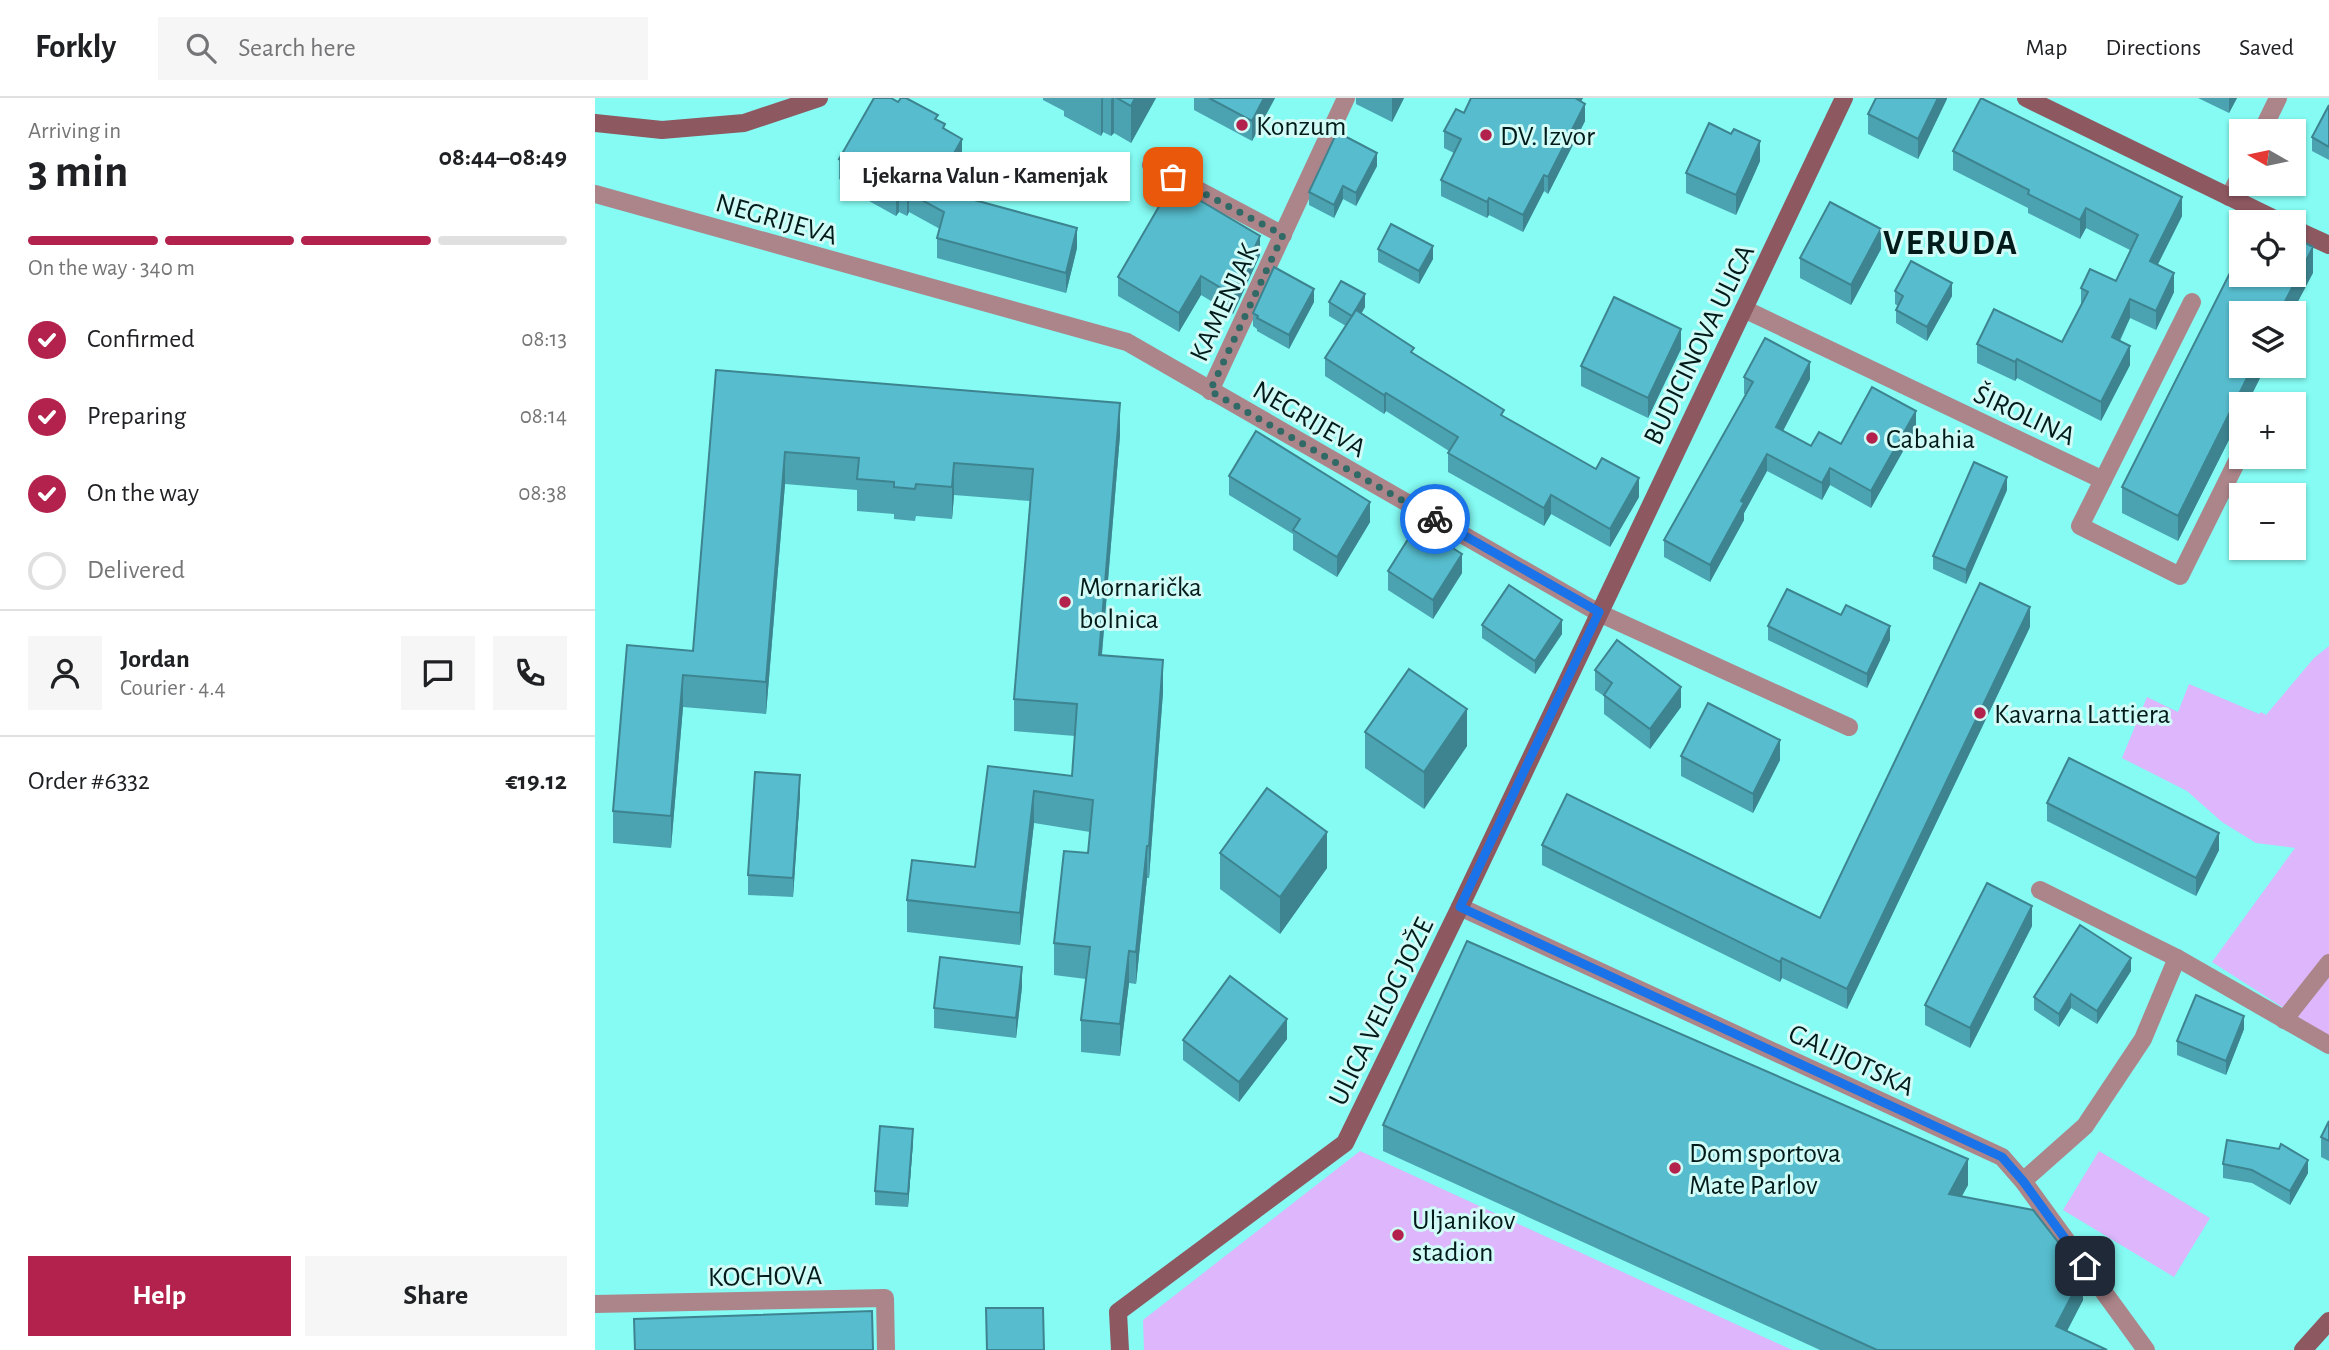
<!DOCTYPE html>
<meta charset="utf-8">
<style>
:root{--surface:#fff;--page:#f6f6f6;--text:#202124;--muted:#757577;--line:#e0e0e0;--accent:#b3224d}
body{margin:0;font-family:"Alegreya Sans",sans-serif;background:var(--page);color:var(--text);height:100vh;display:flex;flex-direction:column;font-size:26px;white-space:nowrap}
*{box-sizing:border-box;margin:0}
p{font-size:23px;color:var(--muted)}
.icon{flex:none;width:38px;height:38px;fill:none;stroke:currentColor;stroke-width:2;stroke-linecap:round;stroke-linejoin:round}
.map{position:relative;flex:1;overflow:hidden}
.panel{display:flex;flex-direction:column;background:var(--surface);width:595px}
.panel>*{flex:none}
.needle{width:46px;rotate:279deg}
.tools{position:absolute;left:1634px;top:21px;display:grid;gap:14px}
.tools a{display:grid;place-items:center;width:77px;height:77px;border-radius:0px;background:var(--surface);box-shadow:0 2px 5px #0004;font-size:35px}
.pin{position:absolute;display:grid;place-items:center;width:60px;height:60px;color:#fff;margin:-30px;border-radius:14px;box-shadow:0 4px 10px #0006}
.courier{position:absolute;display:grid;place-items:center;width:70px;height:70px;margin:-35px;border:5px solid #1a73e8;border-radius:50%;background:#fff;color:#222;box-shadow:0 2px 9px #0007}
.bubble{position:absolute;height:49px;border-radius:0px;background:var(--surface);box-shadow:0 2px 5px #0004;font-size:23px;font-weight:700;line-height:49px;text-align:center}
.head em{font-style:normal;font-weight:700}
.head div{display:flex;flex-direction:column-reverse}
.head{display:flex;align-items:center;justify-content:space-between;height:119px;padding:0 28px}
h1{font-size:46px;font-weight:700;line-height:52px}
.bar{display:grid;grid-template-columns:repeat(4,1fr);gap:10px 7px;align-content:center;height:84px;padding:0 28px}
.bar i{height:9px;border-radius:5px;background:var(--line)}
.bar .selected{background:var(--accent)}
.bar p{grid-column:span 4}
.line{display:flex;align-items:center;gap:18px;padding:0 28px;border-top:2px solid var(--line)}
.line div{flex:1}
.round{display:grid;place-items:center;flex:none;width:74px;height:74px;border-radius:0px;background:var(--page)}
ol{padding:0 28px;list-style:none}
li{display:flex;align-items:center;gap:21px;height:77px}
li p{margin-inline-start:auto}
li .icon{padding:7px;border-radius:50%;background:var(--accent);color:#fff;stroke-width:4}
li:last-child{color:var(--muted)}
li i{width:38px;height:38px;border:4px solid var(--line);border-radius:50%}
.button{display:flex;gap:14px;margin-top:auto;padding:14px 28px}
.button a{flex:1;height:80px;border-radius:0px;background:var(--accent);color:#fff;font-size:28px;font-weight:700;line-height:80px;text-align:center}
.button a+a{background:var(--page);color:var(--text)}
header{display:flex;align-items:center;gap:42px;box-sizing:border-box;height:98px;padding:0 35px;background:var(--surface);border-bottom:2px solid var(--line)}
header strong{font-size:33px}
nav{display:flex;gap:38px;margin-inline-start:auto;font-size:24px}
.search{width:490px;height:63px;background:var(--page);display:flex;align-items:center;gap:18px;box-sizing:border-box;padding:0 24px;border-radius:0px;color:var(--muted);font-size:26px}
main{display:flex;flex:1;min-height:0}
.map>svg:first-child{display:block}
</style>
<header>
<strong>Forkly</strong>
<div class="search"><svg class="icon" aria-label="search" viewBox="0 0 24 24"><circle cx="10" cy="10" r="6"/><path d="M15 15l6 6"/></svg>Search here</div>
<nav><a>Map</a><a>Directions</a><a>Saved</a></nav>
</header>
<main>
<section class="panel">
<div class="head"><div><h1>3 min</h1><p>Arriving in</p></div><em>08:44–08:49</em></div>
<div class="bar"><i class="selected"></i><i class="selected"></i><i class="selected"></i><i></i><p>On the way · 340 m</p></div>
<ol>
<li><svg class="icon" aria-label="check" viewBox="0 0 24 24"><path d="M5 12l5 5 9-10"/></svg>Confirmed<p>08:13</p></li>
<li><svg class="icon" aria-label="check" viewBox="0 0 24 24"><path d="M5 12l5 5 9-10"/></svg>Preparing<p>08:14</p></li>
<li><svg class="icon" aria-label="check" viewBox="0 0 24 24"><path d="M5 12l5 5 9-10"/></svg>On the way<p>08:38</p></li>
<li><i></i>Delivered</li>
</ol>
<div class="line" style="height:126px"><a class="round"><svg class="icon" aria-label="person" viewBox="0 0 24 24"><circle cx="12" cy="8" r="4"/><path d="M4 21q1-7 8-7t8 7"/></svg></a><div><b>Jordan</b><p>Courier · 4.4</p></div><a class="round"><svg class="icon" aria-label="chat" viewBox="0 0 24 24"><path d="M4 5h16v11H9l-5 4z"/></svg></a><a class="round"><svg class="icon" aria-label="phone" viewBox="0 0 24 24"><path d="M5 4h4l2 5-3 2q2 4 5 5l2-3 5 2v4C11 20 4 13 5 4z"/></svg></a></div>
<div class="line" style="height:91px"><div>Order #6332</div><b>€19.12</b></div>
<div class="button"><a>Help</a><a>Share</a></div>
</section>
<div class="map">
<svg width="1734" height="1252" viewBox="0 0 1734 1252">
<rect width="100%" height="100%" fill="#85fbf3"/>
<g fill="#ddb6fc">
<polygon points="1734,548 1734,939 1617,864 1700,750 1661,745 1627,724 1592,693 1527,660 1552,599 1583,614 1594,586 1664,616 1666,614 1671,617 1719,560"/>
<polygon points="765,1053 1197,1252 549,1252 548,1222"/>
<polygon points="1504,1053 1615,1120 1579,1179 1468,1112"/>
</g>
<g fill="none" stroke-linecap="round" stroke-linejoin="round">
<g stroke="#ac858a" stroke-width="18">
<polyline points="1667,33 1683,0"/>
<polyline points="556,67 688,137"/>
<polyline points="0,96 532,244 1004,515 1254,629"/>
<polyline points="1634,99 1647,74"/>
<polyline points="1149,211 1508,382 1597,204"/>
<polyline points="615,293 751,0"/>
<polyline points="1508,382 1485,428 1585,478 1647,353"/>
<polyline points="1445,792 1582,860 1734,947"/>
<polyline points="865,809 1407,1059 1428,1083 1551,1252"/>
<polyline points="1689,922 1734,865"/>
<polyline points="1428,1083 1490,1028 1548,941 1582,860"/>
<polyline points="0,1206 290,1200 291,1252"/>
</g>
<g stroke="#8e5860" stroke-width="18">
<polyline points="1431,0 1686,124"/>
<polyline points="0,25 67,32 149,25 224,0"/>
<polyline points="1699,131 1734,147"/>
<polyline points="525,1252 523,1214 750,1045 865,809 1249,0"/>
<polyline points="1708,1252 1734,1223"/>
</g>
</g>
<g fill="#4ba3b1">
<polygon points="448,0 561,0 536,45 519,35 516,38 508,34 506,38 469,18 469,13 448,2"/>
<polygon points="599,0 680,0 657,43 599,12"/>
<polygon points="761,0 809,0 797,24 761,6"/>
<polygon points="1352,0 1323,61 1273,36 1273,16"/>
<polygon points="1603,0 1642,0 1634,15"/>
<polygon points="986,4 990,23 953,96 949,93 928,134 894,117 892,120 846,98 846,82 859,55 849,50 849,33 869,15"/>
<polygon points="1734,7 1734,62 1717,53 1717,39"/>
<polygon points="343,22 350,32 367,61 348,94 482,150 471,195 342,160 342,140 345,131 314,114 312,118 304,114 301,118 265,98 265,93 244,81 244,61"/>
<polygon points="1358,53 1587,118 1563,166 1579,194 1561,232 1535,220 1525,243 1535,267 1506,323 1422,280 1420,283 1382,265 1382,246 1467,244 1486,208 1486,190 1521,183 1535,152 1491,130 1485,141 1433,115 1433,110 1358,72"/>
<polygon points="1165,63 1141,117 1091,95 1091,75"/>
<polygon points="782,68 761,108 748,101 739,120 714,107 714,94"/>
<polygon points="783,151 838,161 824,186 783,164"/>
<polygon points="1286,151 1256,207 1205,180 1205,160"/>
<polygon points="665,157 638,216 606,197 584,234 523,198 523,179"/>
<polygon points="1718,175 1647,268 1671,268 1583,443 1527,415 1527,389"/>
<polygon points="1300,193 1357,198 1332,243 1301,225 1301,212 1303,208 1300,206"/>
<polygon points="719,204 694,251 662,233 662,231 658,228 658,215"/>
<polygon points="734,204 770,209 766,216 819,256 909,319 1044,399 1015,449 956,416 949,428 853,374 853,355 854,353 791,313 789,316 730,278 730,260 751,228 734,218"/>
<polygon points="1086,251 1053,320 986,288 986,268"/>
<polygon points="121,272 525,337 507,557 568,594 554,780 552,780 541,886 534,885 525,958 486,954 486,922 491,881 459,877 459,845 493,755 495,734 439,725 425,847 312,834 312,802 380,769 393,668 477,678 480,638 419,633 419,601 435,403 359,397 357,421 321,418 320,423 299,421 299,416 262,413 262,392 190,386 171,616 88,609 76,750 18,745 18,713 98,553"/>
<polygon points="1149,279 1215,281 1188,333 1216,348 1246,346 1321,330 1276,410 1235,387 1227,402 1172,373 1149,415 1149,422 1115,484 1069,459 1069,442 1151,297 1149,296"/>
<polygon points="634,378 775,424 742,479 698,452 698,436 634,397"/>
<polygon points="1412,392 1371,486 1338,471 1338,458"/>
<polygon points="793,473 867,475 838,521 793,492"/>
<polygon points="887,527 967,536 940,576 887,540"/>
<polygon points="1173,528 1295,542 1272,590 1173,542"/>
<polygon points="1435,529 1252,911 1187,880 1185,884 947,767 947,747 1225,820"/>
<polygon points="1000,572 1086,609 1055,651 1009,616 1009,598 1000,592"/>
<polygon points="770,634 872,648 829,711 770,670"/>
<polygon points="1086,658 1185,662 1158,715 1086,678"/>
<polygon points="205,697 198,799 153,797 153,777"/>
<polygon points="1452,705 1624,752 1601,798 1452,723"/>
<polygon points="625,755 732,770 685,836 625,791"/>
<polygon points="1437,828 1375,950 1330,927 1330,907"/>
<polygon points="1536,873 1502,926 1476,910 1464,929 1439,912 1439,899"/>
<polygon points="427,889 421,940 339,930 339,910"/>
<polygon points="1649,931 1631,977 1582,957 1582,943"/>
<polygon points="692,941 644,1004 588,962 588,942"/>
<polygon points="1734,1023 1734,1063 1726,1059 1726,1039"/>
<polygon points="788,1027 1373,1087 1367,1098 1488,1202 1472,1233 1512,1252 1225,1252 788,1053"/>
<polygon points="318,1044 313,1109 280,1107 280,1093"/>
<polygon points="1628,1066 1713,1075 1695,1107 1657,1085 1628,1080"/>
</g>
<g fill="#3d8490">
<polygon points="507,0 508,0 508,34 506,38 506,2"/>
<polygon points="517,0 519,0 519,35 516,38 516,2"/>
<polygon points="540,0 561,0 536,45 536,8"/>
<polygon points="669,0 680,0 657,43 657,23"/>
<polygon points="797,0 809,0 797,24"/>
<polygon points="980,0 988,0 979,17"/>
<polygon points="1343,0 1352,0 1352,1 1323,61 1323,41"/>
<polygon points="1634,0 1642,0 1634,15"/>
<polygon points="990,6 990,23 953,96 953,79"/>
<polygon points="367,41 367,61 340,109 339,91"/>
<polygon points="1165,43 1165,63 1141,117 1141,97"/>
<polygon points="782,55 782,68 761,108 761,95"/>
<polygon points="949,77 949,93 928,134 928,117"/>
<polygon points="748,88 748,101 739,120 739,107"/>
<polygon points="304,94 304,114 301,118 301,98"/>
<polygon points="314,95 314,114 312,118 312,98"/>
<polygon points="1587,99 1587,118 1555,182 1555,163"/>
<polygon points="894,100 894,117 892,120 892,104"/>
<polygon points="1491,110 1491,130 1485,141 1485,122"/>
<polygon points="482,130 482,150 471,195 471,175"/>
<polygon points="1286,131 1286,151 1256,207 1256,187"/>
<polygon points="665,138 665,157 638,216 638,197"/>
<polygon points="838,148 838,161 824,186 824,173"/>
<polygon points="1718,149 1718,175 1697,215 1684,215"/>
<polygon points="1579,175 1579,194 1561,232 1561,213"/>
<polygon points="606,178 606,197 584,234 584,215"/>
<polygon points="1357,185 1357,198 1332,243 1332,229"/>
<polygon points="719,191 719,204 694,251 694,237"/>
<polygon points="770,196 770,209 757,232 757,218"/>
<polygon points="1535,201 1535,220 1517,258 1517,239"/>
<polygon points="1086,231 1086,251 1053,320 1053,300"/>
<polygon points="1535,248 1535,267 1506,323 1506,304"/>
<polygon points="1422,261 1422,280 1420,283 1420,264"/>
<polygon points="1215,264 1215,281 1181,346 1181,329"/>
<polygon points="1658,268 1671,268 1652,306 1647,306 1647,316 1583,443 1583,418"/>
<polygon points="791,295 791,313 789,316 789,297"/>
<polygon points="525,305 525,337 504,589 504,557"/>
<polygon points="1321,313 1321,330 1276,410 1276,393"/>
<polygon points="190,354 190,386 171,616 171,584"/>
<polygon points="1172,356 1172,373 1149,415 1149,422 1115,484 1115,467 1146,403"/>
<polygon points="359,365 359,397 357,421 357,389"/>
<polygon points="1235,370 1235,387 1227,402 1227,385"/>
<polygon points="1412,379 1412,392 1371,486 1371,472"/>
<polygon points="1044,380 1044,399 1015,449 1015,431"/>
<polygon points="956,397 956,416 949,428 949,410"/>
<polygon points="775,404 775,424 742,479 742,459"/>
<polygon points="867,456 867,475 838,521 838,502"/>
<polygon points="1435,509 1435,529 1252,911 1252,891"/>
<polygon points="967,522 967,536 940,576 940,563"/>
<polygon points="1295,528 1295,542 1272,590 1272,576"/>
<polygon points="568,562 568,594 554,780 554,748"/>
<polygon points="88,577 88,609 76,750 76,718"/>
<polygon points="1086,589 1086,609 1055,651 1055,631"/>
<polygon points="872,611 872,648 829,711 829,674"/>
<polygon points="1185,642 1185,662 1158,715 1158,696"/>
<polygon points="205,677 205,697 198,799 198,780"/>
<polygon points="439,693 439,725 425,847 425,815"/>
<polygon points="732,734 732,770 685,836 685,799"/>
<polygon points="1624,735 1624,752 1601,798 1601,780"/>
<polygon points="552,748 552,780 541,886 541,854"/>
<polygon points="1437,808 1437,828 1375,950 1375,930"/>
<polygon points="534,853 534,885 525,958 525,926"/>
<polygon points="1187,860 1187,880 1185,884 1185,864"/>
<polygon points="1536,860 1536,873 1502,926 1502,913"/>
<polygon points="427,869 427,889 421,940 421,920"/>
<polygon points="1476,896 1476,910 1464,929 1464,916"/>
<polygon points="1649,918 1649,931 1631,977 1631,963"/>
<polygon points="692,921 692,941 644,1004 644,984"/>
<polygon points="318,1031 318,1044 313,1109 313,1096"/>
<polygon points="1373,1061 1373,1087 1354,1121 1354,1096"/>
<polygon points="1713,1062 1713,1075 1695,1107 1695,1093"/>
<polygon points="1488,1176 1488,1202 1462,1252 1461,1228"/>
</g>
<g fill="#57bdce" stroke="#3d8490" stroke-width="2">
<polygon points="279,0 296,0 303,4 306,0 311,0 343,17 340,21 350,26 348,30 367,41 339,91 482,130 471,175 342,140 349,114 314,95 312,98 304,94 301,98 265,78 267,74 244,61"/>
<polygon points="522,0 540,0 536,8"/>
<polygon points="614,0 669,0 657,23"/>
<polygon points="876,0 980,0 990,6 953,79 949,77 928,117 894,100 892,104 846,82 866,41 849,33 861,11 869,15"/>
<polygon points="1281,0 1343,0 1323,41 1273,16"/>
<polygon points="1386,0 1587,99 1555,163 1579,175 1561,213 1535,201 1517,239 1535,248 1506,304 1422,261 1420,264 1382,246 1399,211 1467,244 1493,194 1486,190 1495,171 1521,183 1543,137 1491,110 1485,122 1433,96 1434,92 1358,53"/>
<polygon points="1734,7 1734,49 1717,39"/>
<polygon points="1114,25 1136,36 1139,31 1165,43 1141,97 1091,75"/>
<polygon points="742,34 782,55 761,95 748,88 739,107 714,94"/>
<polygon points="577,86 665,138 638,197 606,178 584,215 523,179"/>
<polygon points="1235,104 1286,131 1256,187 1205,160"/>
<polygon points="1662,121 1669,124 1660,124"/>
<polygon points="796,126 838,148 824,173 783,151"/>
<polygon points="1699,139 1718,149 1684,215 1647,215 1647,268 1658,268 1583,418 1527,389 1647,151 1647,177 1699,177"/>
<polygon points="1316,163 1357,185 1332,229 1301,212 1308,198 1300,193"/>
<polygon points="679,169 719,191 694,237 662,220 663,218 658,215"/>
<polygon points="746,183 770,196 757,218 734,204"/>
<polygon points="1019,199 1086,231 1053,300 986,268"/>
<polygon points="761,212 819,250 816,254 909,312 906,317 1001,371 1007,360 1044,380 1015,431 956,397 949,410 853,355 863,339 791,295 789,297 730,260"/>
<polygon points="1170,240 1215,264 1181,329 1216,348 1224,334 1246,346 1277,289 1321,313 1276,393 1235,370 1227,385 1172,356 1146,403 1149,405 1115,467 1069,442 1158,284 1149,279"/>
<polygon points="121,272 525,305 504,557 568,562 554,748 552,748 541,854 534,853 525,926 486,922 495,849 459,845 469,753 493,755 498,702 439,693 425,815 312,802 317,762 380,769 393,668 477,678 482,606 419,601 438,371 359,365 357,389 321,386 320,391 299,389 299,384 262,381 264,360 190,354 171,584 88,577 76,718 18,713 32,547 98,553"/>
<polygon points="661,333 775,404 742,459 698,432 705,421 634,378"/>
<polygon points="1379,364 1412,379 1371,472 1338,458"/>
<polygon points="822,427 867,456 838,502 793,473"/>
<polygon points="1385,485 1435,509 1252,891 1187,860 1185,864 947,747 972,696 1225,820"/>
<polygon points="914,487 967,522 940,563 887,527"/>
<polygon points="1192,491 1246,517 1251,507 1295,528 1272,576 1173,528"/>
<polygon points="1022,542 1086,589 1055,631 1009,597 1017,585 1000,572"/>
<polygon points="814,571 872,611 829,674 770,634"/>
<polygon points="1113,605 1185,642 1158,696 1086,658"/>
<polygon points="1474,660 1624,735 1601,780 1452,705"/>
<polygon points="160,674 205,677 198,780 153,777"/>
<polygon points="672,690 732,734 685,799 625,755"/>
<polygon points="1392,785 1437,808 1375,930 1330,907"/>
<polygon points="1485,827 1536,860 1502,913 1476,896 1464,916 1439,899"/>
<polygon points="872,843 1373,1061 1354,1096 1438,1112 1488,1176 1461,1228 1512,1252 1282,1252 788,1027"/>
<polygon points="345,859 427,869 421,920 339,910"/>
<polygon points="635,878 692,921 644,984 588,942"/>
<polygon points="1601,897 1649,918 1631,963 1582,943"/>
<polygon points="1734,1023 1734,1043 1726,1039"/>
<polygon points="285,1028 318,1031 313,1096 280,1093"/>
<polygon points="1632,1042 1684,1051 1686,1046 1713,1062 1695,1093 1657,1072 1628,1066"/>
<polygon points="391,1210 448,1210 449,1252 392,1252"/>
<polygon points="277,1213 278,1252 40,1252 39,1221"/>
</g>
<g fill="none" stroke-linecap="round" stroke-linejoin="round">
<polyline stroke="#306966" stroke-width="7" stroke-dasharray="0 12.6" points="578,79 688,137 615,293 840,421"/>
<polyline stroke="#1a73e8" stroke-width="9" points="840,421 1004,514 865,809 1407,1059 1428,1083 1490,1168"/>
</g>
<g fill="#b3224d" stroke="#d1fbf7" stroke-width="2.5">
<circle cx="647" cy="27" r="7"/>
<circle cx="891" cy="37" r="7"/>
<circle cx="1277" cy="340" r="7"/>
<circle cx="470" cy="504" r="7"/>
<circle cx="1385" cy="615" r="7"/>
<circle cx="1080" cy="1070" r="7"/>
<circle cx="803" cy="1137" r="7"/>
</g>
<g text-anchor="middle" stroke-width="6" stroke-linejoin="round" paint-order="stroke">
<g font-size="28" fill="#021b1a" stroke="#d1fbf7" text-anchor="start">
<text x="661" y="37">Konzum</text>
<text x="905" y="47">DV. Izvor</text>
<text x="1291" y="350">Cabahia</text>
<text x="484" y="498">Mornarička<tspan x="484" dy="32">bolnica</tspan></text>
<text x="1399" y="625">Kavarna Lattiera</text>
<text x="1094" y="1064">Dom sportova<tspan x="1094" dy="32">Mate Parlov</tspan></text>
<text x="817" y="1131">Uljanikov<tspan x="817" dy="32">stadion</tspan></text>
</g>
<g font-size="28" fill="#021b1a" stroke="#d1fbf7">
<text transform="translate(182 120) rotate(16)" y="10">NEGRIJEVA</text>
<text transform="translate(628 204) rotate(-65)" y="10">KAMENJAK</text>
<text transform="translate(1103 246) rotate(-64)" y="10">BUDICINOVA ULICA</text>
<text transform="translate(1430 316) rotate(25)" y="10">ŠIROLINA</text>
<text transform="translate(715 320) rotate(30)" y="10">NEGRIJEVA</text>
<text transform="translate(785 913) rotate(-64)" y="10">ULICA VELOG JOŽE</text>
<text transform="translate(1257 961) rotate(25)" y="10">GALIJOTSKA</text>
<text transform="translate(170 1177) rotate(-1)" y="10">KOCHOVA</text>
</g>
<g font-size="35" font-weight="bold" letter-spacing="2" fill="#021b1a" stroke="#d1fbf7">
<text x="1356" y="156">VERUDA</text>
</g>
</g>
</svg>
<div class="tools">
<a><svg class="needle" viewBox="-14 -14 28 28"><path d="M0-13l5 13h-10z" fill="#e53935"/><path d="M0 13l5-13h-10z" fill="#757577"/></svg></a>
<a><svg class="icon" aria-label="locate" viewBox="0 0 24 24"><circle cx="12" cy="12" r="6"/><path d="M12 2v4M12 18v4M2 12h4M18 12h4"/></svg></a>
<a><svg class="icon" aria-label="layers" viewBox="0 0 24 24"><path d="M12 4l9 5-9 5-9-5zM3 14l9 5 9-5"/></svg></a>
<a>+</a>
<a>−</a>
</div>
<div class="pin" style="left:578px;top:79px;background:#ea580c"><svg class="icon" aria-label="bag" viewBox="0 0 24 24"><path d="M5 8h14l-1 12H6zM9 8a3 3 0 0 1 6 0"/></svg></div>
<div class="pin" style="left:1490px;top:1168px;background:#1f2937"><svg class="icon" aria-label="home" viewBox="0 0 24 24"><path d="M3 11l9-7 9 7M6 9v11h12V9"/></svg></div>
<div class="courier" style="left:840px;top:421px"><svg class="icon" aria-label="bike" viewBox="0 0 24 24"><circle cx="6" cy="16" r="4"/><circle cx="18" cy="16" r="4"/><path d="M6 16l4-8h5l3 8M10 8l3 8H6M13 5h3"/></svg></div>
<div class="bubble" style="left:245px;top:54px;width:290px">Ljekarna Valun - Kamenjak</div>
</div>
</main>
